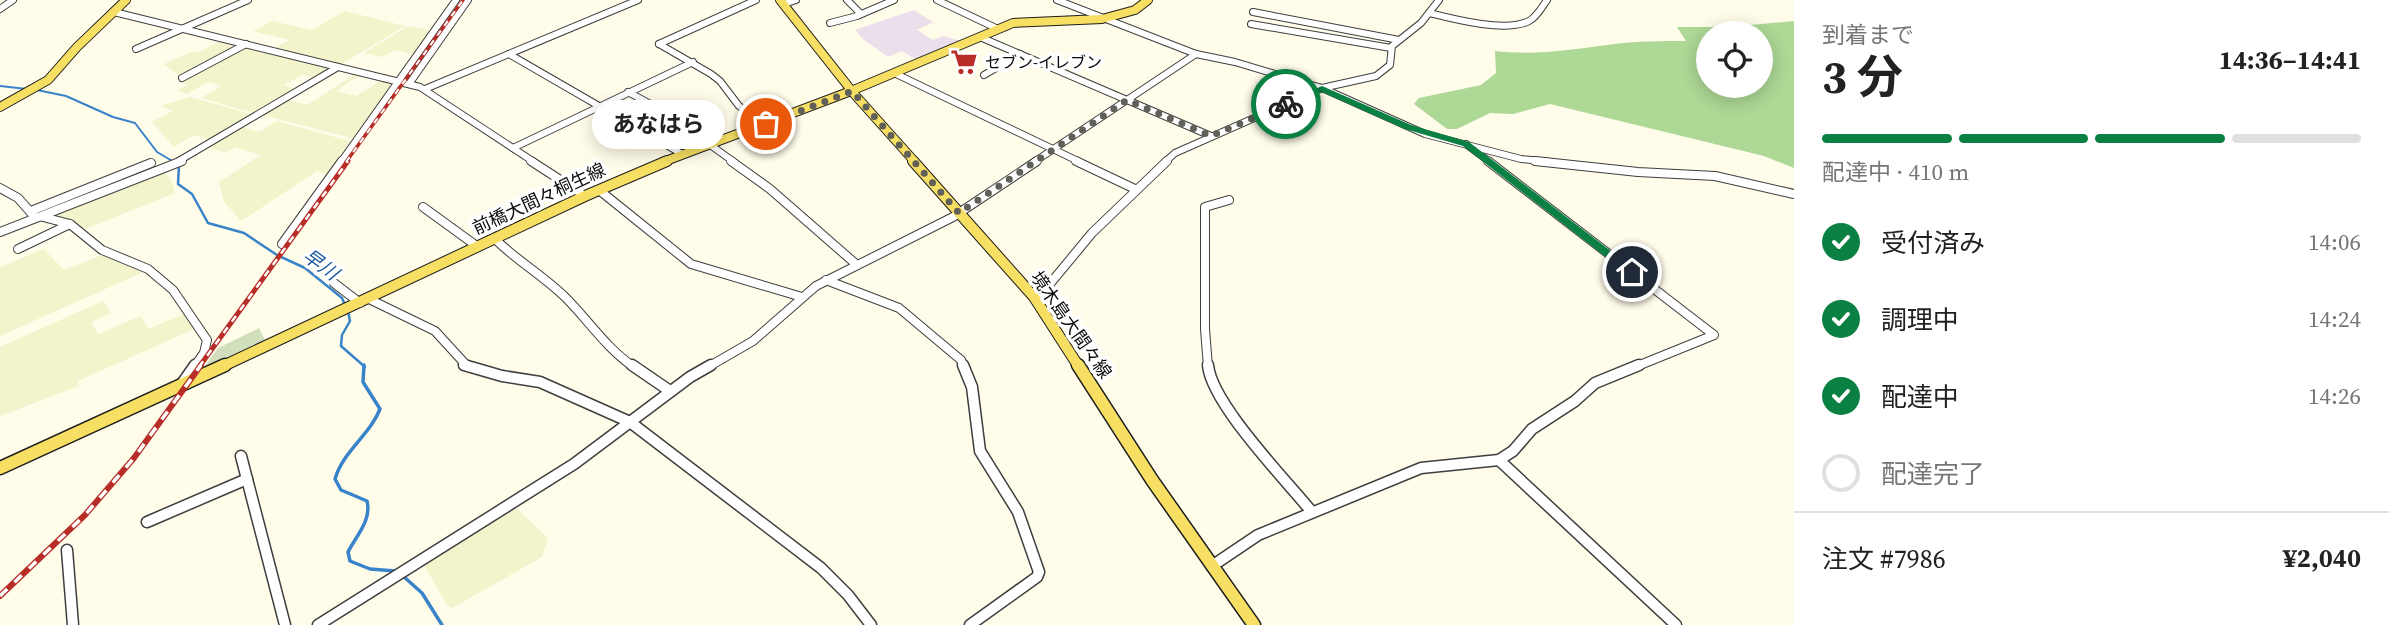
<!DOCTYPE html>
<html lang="ja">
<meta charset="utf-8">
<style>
:root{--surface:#fff;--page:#f6f6f6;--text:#222;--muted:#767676;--line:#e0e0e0;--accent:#0b8043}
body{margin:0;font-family:"Source Serif 4","Noto Sans JP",serif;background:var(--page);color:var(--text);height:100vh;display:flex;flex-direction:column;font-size:26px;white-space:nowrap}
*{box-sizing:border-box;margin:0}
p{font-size:23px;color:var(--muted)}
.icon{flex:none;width:38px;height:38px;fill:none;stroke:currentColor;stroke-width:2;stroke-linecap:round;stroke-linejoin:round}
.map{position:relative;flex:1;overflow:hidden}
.panel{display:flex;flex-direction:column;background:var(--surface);width:595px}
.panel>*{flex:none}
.fabs{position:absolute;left:1696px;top:21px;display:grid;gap:14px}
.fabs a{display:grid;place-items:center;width:77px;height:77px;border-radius:50%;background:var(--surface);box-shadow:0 4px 18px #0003;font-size:35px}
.pin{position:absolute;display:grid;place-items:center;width:60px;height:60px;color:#fff;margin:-30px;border:4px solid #fff;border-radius:50%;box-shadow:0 2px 7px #0007}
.courier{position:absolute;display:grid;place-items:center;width:70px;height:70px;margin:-35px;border:5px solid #0b8043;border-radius:50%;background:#fff;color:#222;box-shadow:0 2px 9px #0007}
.bubble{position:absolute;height:49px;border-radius:24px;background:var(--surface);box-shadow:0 4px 18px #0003;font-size:23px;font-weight:700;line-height:49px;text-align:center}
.overview em{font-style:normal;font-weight:700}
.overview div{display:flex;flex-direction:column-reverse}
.overview{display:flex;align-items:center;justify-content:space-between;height:119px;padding:0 28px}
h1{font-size:46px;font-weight:700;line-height:52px}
.bar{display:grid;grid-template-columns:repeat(4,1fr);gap:10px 7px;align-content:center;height:84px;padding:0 28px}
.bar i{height:9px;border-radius:5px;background:var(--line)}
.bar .current{background:var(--accent)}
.bar p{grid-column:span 4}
.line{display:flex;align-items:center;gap:18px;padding:0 28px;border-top:2px solid var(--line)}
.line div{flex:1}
ol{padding:0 28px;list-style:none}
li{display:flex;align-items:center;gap:21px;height:77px}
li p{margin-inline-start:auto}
li .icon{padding:7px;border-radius:50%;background:var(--accent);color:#fff;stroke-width:4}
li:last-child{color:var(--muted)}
li i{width:38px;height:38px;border:4px solid var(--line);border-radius:50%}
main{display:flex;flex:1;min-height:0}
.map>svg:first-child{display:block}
</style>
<main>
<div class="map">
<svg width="1794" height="625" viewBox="0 0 1794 625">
<rect width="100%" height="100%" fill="#fffcea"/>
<polygon fill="#eadfeb" points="914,10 933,22 917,30 933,40 943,36 961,41 917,60 902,51 888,57 864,40 855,30"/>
<g fill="#f3f3cc">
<polygon points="345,11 405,26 340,65 274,49 289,40 253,31 272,21 312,30"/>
<polygon points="408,26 433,31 417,55 395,50 382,57 364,53"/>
<polygon points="222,40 241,45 180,77 164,64 191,52 199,52"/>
<polygon points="246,46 332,68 317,78 302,75 284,85 298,90 257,114 201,98 221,86 216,84 208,82 187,94 178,90 187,85 179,81"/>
<polygon points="357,73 361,74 336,91 356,96 382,80 396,83 355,139 263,115 287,100 307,105"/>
<polygon points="190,97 255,115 214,141 194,135 174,147 152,122 173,111 161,106"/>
<polygon points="277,121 353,142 330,175 317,171 241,221 224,202 219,182 261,155 235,147 226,153 208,147 241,127 259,132"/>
<polygon points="162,171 171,179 175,193 85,229 69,219 50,216"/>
<polygon points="44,249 64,270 105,254 146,271 0,336 0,267"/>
<polygon points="103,301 111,313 91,322 98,334 141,316 148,329 184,314 196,328 78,381 79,386 0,416 0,347"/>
<polygon points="514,506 548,538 542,557 452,608 447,605 425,567 428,562"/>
</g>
<path fill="#add895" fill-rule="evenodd" d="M1794,21V168L1764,156L1550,104L1513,114L1490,113L1457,129H1447L1414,104L1419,98L1481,85L1496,73L1495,51C1536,56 1574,49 1615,44C1638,41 1662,41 1686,41L1677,27H1728ZM1708,33H1760V86H1708Z"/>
<polygon fill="#d1dfbd" points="259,328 266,342 201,372 218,348"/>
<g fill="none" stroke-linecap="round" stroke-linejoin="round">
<g stroke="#3983ca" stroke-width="2">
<polyline points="0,86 27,89"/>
<polyline points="37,90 66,96 113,117 135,123 157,152 174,162"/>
</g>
<g stroke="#3983ca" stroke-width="2.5">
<polyline points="172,161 179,165 178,184 192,194 208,223 244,233 277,255 305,268 342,298 345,305"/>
<polyline points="348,311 350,321 342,335 341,346 365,367"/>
</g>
<g stroke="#3983ca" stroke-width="3.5">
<path d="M364,365L363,382L380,409C370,435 343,451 335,479L341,490L367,501C372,520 356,536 348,552L350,561L370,569L395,571"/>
<polyline points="403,576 422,593 442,625"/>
</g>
<g stroke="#3e3e3e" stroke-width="8">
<g id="minor-far2">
<polyline points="847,0 861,14"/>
<polyline points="937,0 998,29"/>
<polyline points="1057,0 1196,54 1235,62 1322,88 1425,134 1521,159 1551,162"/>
<polyline points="784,4 796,0"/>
<polyline points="0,9 13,0"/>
<polyline points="114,12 420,87 534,162"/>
<polyline points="1253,12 1399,40"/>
<path d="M1429,13C1453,19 1506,33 1529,21C1537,17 1542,7 1547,0"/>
<polyline points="830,23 857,16 894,0"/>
<polyline points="1251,24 1391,48"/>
<polyline points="980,37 1211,136"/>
<polyline points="659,44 711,74 720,81 739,106 766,124"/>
<polyline points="659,44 756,0"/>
<polyline points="136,49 248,0"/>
<polyline points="509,54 682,154"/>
<polyline points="894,73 1080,162"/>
<polyline points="984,75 1020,54"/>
<polyline points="182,78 246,44"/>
<polyline points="409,84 468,0"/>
<polyline points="425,89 638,0"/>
<polyline points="628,92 680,120 650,136"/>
<polyline points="709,144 734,162"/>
<polyline points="1466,144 1490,162"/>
<polyline points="513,148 693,62"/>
<polyline points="177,162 338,67"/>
<polyline points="341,162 456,0"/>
<polyline points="1034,162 1196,54"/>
<polyline points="1165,162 1175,153 1322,88 1376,76 1390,65 1392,46 1421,23 1439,0"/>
</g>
</g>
<g stroke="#3e3e3e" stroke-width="10">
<g id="minor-far1">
<polyline points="531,161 585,196"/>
<polyline points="731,161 770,189 857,265"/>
<polyline points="1076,161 1135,189"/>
<polyline points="1488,161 1714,335 1635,367"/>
<polyline points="1535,161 1638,172 1715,176 1794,194"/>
<polyline points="0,188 18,198 33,215"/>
<polyline points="599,190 691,264 802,297"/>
<polyline points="423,207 478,247"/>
<polyline points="31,211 151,163"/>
<polyline points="43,217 70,224 102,250 148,269 173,290 207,340 204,353 194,367"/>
<polyline points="0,232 182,161"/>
<path d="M495,239C517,261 544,276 566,298C589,321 607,349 634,367"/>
<polyline points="282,244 342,161"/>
<polyline points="18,249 70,224"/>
<polyline points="826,280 899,308 961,360 964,367"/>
<polyline points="334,283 360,303"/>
<polyline points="1034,297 1044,291 1092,233 1167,161"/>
<polyline points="369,299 435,331 468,367"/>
<polyline points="708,367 753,341 816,286 953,217 1037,161"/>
<polyline points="1208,367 1205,329 1205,207 1229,200"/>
</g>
</g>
<g stroke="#3e3e3e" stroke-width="13">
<g id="minor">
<polyline points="464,365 502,376 540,382 630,422 821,568 848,595 871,625"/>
<polyline points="632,365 670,391"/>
<polyline points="963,365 972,387 980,451 1018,512 1039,572 1037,577 970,625"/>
<path d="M1208,365C1211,403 1285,479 1311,511"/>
<polyline points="181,385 195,365"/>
<polyline points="241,456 285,625"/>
<polyline points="1499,460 1676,625"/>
<polyline points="147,522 247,479"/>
<polyline points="67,550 73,625"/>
<polyline points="1212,566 1258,535 1421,468 1499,460 1513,451 1532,429 1575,401 1595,383 1639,365"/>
<polyline points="318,625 574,464 690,377 711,365"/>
</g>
</g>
<g stroke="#1c1c1c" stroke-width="10">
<g id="major-far2">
<polyline points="780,0 855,95 915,162"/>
<polyline points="0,107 48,80 77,47 126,0"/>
<polyline points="663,162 851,91 1013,23 1102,19 1135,10 1148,0"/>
</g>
</g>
<g stroke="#1c1c1c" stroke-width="12">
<g id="major-far1">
<polyline points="913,161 1034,297 1079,367"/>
<polyline points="221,367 585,196 667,161"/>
</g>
</g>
<g stroke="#1c1c1c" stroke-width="15">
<g id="major">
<polyline points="1078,365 1152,480 1254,625"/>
<polyline points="0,468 225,365"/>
</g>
</g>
<use href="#minor-far2" stroke="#fff" stroke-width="6"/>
<use href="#minor-far1" stroke="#fff" stroke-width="8"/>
<use href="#minor" stroke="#fff" stroke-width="10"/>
<use href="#major-far2" stroke="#f6df63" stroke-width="8"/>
<use href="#major-far1" stroke="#f6df63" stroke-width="10"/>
<use href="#major" stroke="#f6df63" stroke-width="12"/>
<g stroke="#b82d27" stroke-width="3.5">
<polyline id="rail-far2" points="346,162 463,0"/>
</g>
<g stroke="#b82d27" stroke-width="5">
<polyline id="rail-far1" points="199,367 348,161"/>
</g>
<g stroke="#b82d27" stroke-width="6">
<polyline id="rail" points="0,596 85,515 134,458 201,365"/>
</g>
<use href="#rail-far2" stroke="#fff" stroke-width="2" stroke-dasharray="6" stroke-linecap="butt"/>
<use href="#rail-far1" stroke="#fff" stroke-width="2.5" stroke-dasharray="7" stroke-linecap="butt"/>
<use href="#rail" stroke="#fff" stroke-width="3.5" stroke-dasharray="10" stroke-linecap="butt"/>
</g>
<polygon fill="#0b8043" points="1322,86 1411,125 1469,142 1638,272 1629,275 1463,146 1405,129 1322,92 1289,106 1282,104"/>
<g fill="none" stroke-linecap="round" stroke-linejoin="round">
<polyline stroke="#605f59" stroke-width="7" stroke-dasharray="0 12.6" points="766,124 852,91 959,213 1127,100 1211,136 1286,104"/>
</g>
<defs>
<g id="supermarket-bare" transform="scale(2.1)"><path d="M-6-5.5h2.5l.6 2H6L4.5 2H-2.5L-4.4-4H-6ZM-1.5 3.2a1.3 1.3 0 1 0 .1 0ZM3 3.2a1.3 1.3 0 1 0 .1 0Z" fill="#b82d27" stroke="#fff" stroke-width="2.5" paint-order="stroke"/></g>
</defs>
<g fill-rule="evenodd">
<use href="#supermarket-bare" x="964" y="62"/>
</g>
<g text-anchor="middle" stroke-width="7" stroke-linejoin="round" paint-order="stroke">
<g font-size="16" fill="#0b0b0b" stroke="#fff" text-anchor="start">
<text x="985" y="68">セブン-イレブン</text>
</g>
<g font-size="18" fill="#0b0b0b" stroke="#fff">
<text transform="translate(539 199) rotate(-25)" y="6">前橋大間々桐生線</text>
<text transform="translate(1071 325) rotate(55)" y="6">境木島大間々線</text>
</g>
<g font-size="19" font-style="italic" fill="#18569a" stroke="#fff">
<text transform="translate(321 264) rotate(36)" y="7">早川</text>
</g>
</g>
</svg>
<div class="fabs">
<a><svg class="icon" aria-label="locate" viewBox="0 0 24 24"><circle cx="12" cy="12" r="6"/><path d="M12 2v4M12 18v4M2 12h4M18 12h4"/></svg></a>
</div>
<div class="pin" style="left:766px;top:124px;background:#ea580c"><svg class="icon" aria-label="bag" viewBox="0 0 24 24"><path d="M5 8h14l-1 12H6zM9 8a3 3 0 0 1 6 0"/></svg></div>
<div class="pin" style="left:1632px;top:272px;background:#1f2937"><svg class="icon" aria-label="home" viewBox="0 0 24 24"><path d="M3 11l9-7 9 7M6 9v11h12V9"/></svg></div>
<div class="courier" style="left:1286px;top:104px"><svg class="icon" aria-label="bike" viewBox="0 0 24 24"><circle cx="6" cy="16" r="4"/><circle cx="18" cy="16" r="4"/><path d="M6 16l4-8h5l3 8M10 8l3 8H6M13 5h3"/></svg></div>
<div class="bubble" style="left:592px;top:100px;width:133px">あなはら</div>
</div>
<section class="panel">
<div class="overview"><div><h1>3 分</h1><p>到着まで</p></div><em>14:36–14:41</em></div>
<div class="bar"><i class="current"></i><i class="current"></i><i class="current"></i><i></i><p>配達中 · 410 m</p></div>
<ol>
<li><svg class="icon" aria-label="check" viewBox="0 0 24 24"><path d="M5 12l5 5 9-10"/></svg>受付済み<p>14:06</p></li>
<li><svg class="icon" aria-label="check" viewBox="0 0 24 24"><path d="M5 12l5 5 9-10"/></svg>調理中<p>14:24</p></li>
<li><svg class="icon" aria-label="check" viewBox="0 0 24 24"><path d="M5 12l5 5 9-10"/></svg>配達中<p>14:26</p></li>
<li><i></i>配達完了</li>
</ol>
<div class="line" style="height:91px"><div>注文 #7986</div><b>¥2,040</b></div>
</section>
</main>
